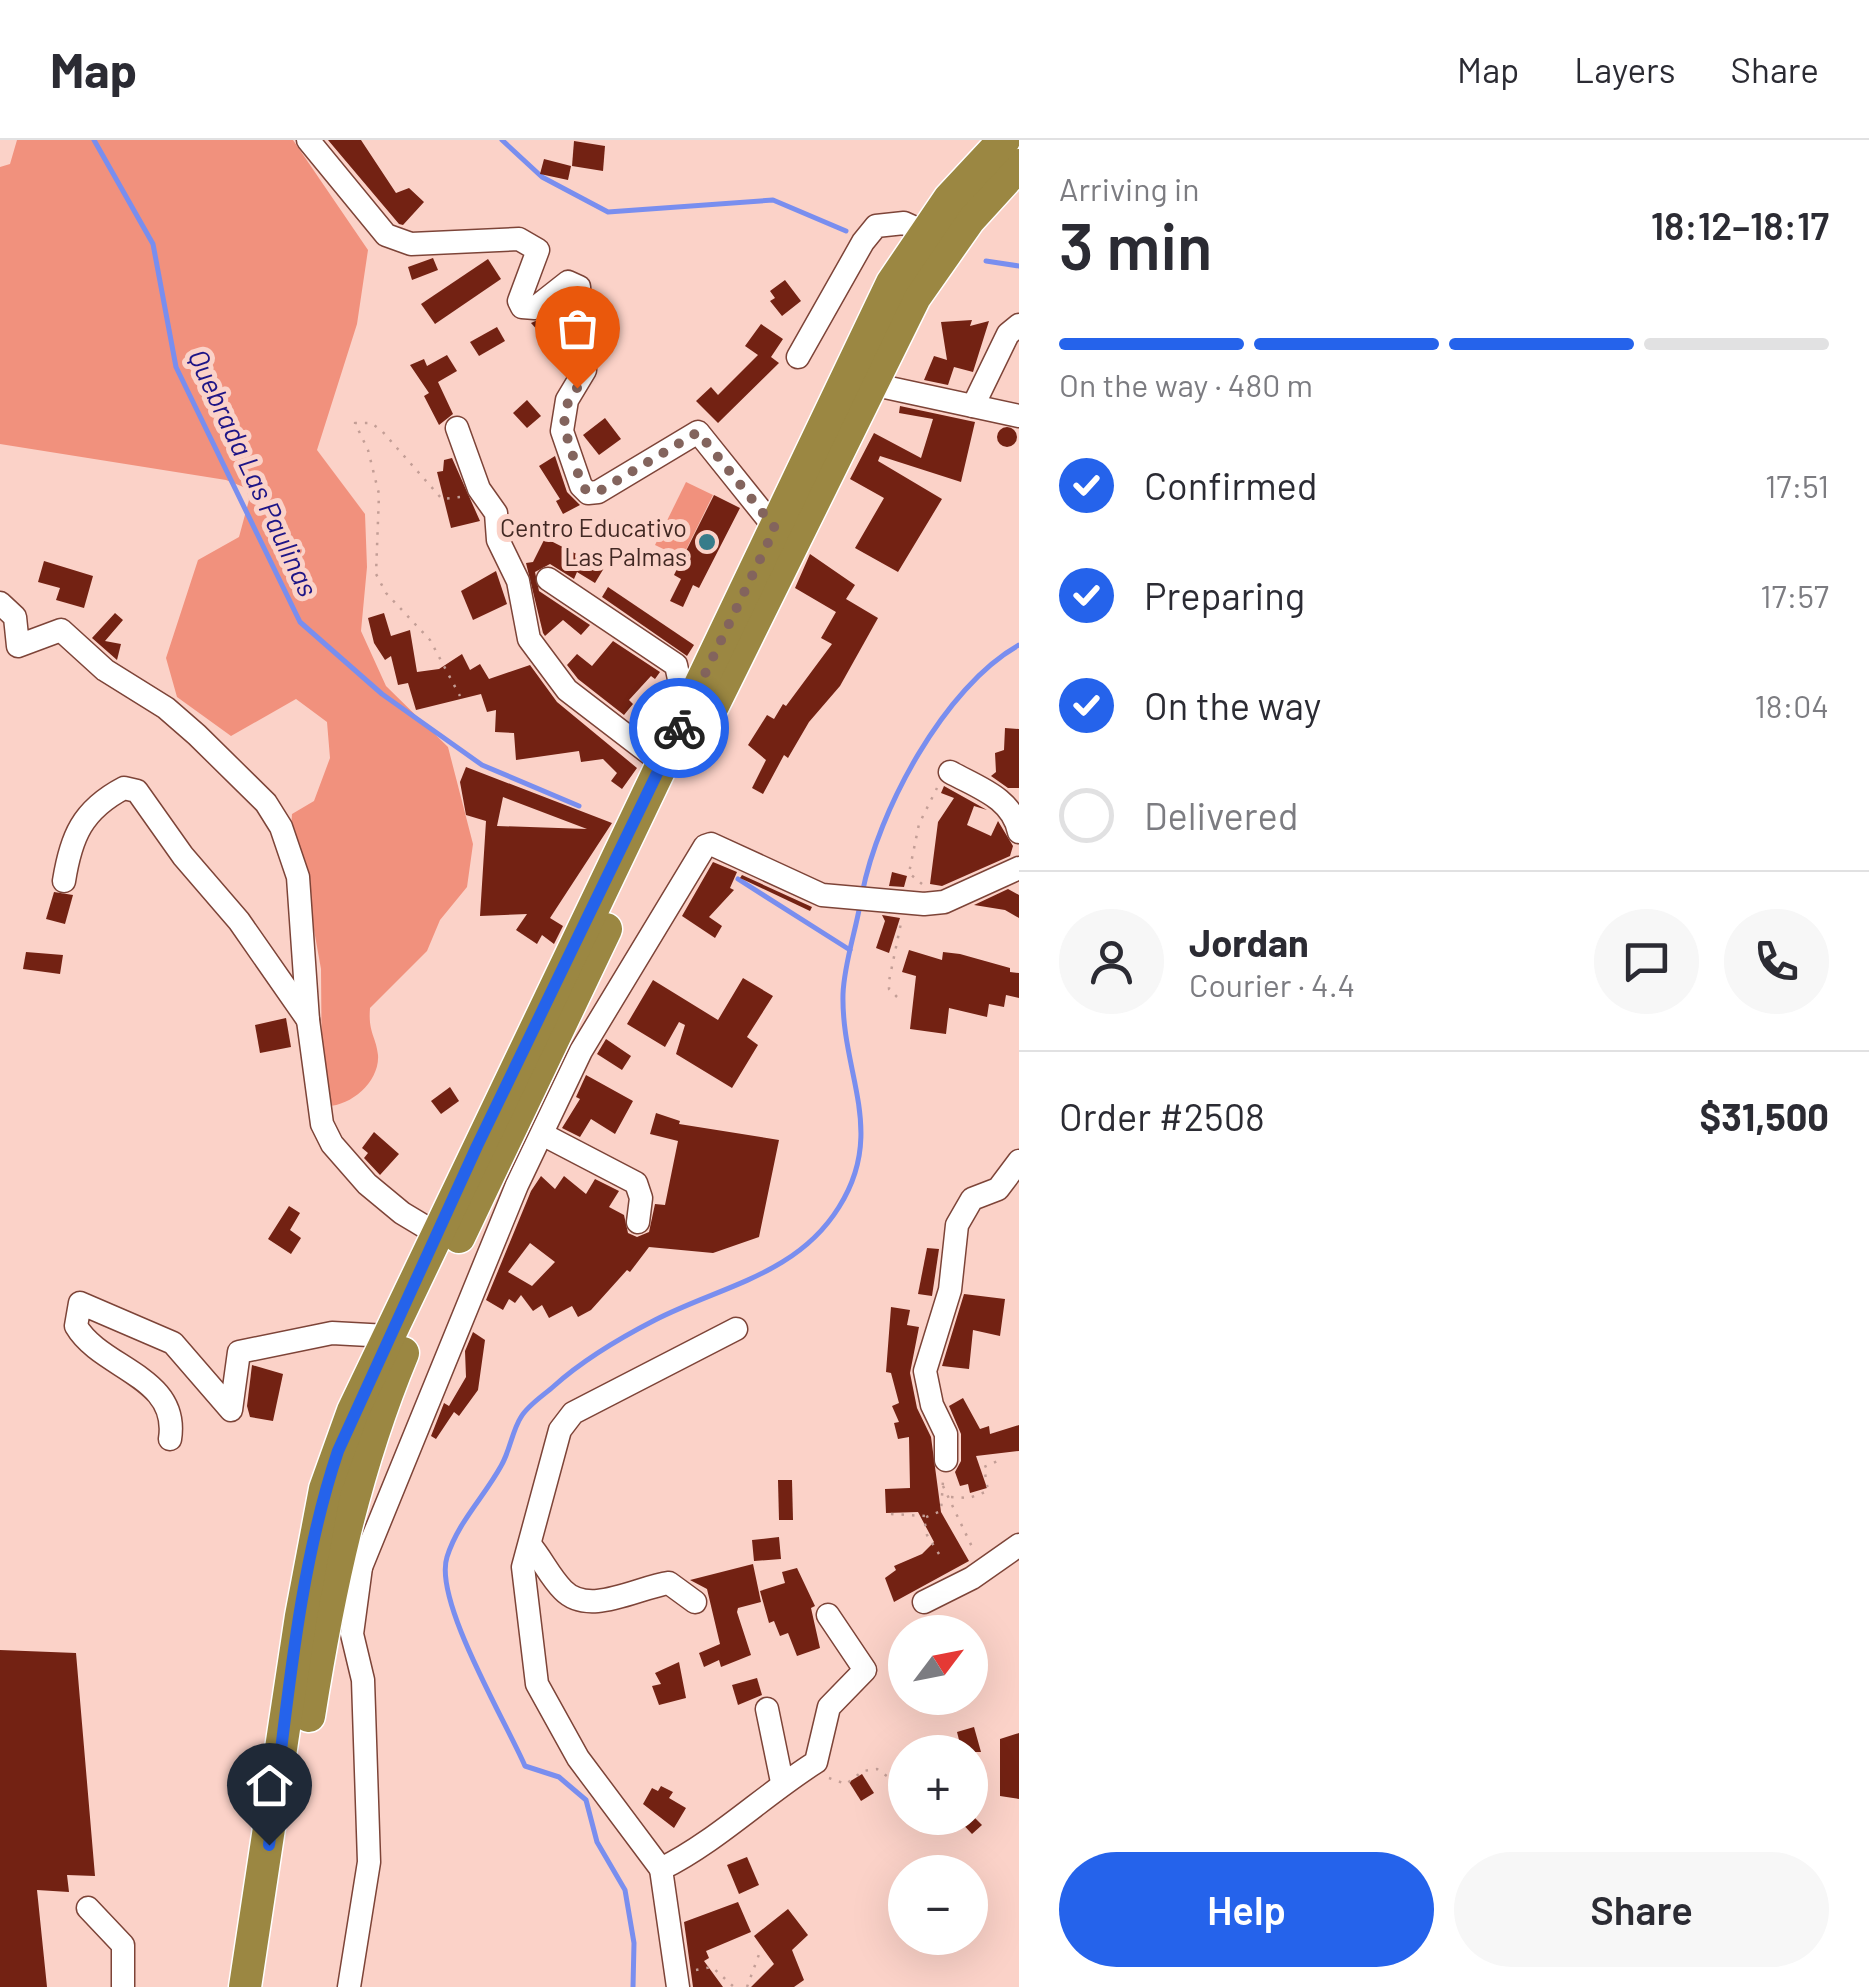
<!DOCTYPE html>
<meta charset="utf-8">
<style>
:root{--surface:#fff;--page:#f7f7f7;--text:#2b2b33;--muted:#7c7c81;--line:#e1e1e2;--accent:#2563eb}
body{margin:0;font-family:Barlow,sans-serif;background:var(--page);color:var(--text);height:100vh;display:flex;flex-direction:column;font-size:38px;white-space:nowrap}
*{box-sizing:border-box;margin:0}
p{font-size:32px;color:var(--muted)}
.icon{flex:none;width:55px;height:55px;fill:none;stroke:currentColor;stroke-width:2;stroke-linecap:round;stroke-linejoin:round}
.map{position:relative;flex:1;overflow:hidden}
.details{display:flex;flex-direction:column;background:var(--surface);width:850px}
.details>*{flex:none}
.needle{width:65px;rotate:58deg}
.fabs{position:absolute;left:888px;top:1475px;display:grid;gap:20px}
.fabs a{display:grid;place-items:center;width:100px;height:100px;border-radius:50%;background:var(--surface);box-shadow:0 10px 40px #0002;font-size:50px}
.pin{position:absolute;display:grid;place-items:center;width:85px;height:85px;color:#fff;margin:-102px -42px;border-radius:50% 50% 50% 0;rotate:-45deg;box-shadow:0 0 10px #0007}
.pin .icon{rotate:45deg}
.courier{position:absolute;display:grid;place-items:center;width:100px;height:100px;margin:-50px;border:8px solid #2563eb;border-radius:50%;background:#fff;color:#222;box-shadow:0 2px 12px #0007}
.overview em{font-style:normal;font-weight:600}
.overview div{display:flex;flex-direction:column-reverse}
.overview{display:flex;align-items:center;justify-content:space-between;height:170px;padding:0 40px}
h1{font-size:65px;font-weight:600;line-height:75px}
.bar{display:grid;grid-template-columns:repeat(4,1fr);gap:15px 10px;align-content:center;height:120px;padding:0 40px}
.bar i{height:12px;border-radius:8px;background:var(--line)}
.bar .active{background:var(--accent)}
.bar p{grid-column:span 4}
.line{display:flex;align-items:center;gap:25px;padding:0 40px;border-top:2px solid var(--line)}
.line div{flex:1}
.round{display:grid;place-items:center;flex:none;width:105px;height:105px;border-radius:52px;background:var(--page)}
ol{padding:0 40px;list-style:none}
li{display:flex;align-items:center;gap:30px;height:110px}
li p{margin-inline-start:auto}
li .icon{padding:10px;border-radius:50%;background:var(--accent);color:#fff;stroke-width:4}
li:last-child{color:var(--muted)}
li i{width:55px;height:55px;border:5px solid var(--line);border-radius:50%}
.action{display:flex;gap:20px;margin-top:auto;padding:20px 40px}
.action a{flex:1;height:115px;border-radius:60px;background:var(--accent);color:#fff;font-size:40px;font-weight:600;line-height:115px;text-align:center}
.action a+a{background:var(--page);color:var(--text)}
header{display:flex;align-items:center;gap:60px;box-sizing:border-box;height:140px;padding:0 50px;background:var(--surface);border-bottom:2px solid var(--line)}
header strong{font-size:48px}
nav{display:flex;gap:55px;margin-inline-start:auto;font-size:35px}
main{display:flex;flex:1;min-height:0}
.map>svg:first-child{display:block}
</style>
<header>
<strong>Map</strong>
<nav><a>Map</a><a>Layers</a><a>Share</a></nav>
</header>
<main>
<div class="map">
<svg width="1019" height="1847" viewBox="0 0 1019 1847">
<rect width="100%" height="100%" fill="#fbd2c8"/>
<g fill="#f1917d">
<path d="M17,0H293L368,110L357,184L317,310L365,374L367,427L361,491L386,546L448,607L473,704L467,747L440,780L427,811L370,868C368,893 376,896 378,915C380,941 351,967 326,966L322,953L321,829L302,723L291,690L292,674L314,661L330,618L327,582L296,559L231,596L177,557L166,518L198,420L239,397L249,360L246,348L226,340L0,304V27L10,24Z"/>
<polygon points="686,342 713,355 682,418 655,405"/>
</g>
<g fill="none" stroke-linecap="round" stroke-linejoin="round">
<g stroke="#798eef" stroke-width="5">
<polyline points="94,0 153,104 176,227 300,482 382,554 482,625 579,666"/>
<polyline points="502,0 542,37 608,72 773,60 846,91"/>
<polyline points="986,121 1019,126"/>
<polyline points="738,739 850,810"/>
<path d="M862,754C878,671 944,547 1019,505"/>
<path d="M633,1847L634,1803L625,1750L597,1702L586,1660L559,1637L525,1626C506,1582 433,1460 447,1417C458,1382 484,1357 501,1326C510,1311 512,1291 521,1277C528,1265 544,1255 554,1246C584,1219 620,1198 655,1180C721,1146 797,1135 839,1067C887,991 841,933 843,854C844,825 855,793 860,765"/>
</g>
</g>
<g fill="#732213" fill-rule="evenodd">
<polygon points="328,0 361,0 396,53 409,48 424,62 403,85 399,84"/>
<polygon points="574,1 605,6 603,31 572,26"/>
<polygon points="544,19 571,26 568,40 540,34"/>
<polygon points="433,118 438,130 412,140 408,127"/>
<polygon points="488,119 501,139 435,184 421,164"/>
<polygon points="785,140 801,161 782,176 770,161 775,158 770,151"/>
<polygon points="553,173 558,179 540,193 531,183"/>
<polygon points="972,180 970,186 989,181 973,232 954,227 948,245 924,240 934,216 947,220 941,182"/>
<polygon points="761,184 783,199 771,217 779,223 718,283 696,261 711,247 718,255 758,215 745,206"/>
<polygon points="497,187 505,201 479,216 470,202"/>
<polygon points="447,215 457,231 438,242 453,274 439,285 424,256 429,253 410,225 424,219 427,226"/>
<polygon points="527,260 541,276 527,288 513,273"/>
<polygon points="900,266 975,282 961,342 880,316 878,321 942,359 898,432 855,408 884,358 850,339 874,293 921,318 933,279 899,273"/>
<polygon points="605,278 621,299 599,315 583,295"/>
<circle cx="1007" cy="297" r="10"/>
<polygon points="555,316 567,352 580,365 563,374 556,361 560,359 539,326"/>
<polygon points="452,318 480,381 451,388 437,332 443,331 444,320"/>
<polygon points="714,355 740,368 699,448 693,445 683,467 670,461 681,439 674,435"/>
<polygon points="545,398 604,428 595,443 577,432 574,439 550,424 535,432 539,451 590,485 581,495 563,480 545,496 543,493 526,423 533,422"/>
<polygon points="810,414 855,445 846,459 878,478 840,546 809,582 788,618 784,615 763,654 752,648 766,620 748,605 767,575 774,579 783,564 786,566 832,504 821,498 836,472 795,448"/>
<polygon points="44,421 93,436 84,468 56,460 60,448 38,442"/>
<polygon points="496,431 507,464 473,480 461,451"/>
<polygon points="608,447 694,505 687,516 602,457"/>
<polygon points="115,473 123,480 105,501 121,504 117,520 92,498"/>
<polygon points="384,473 391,496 410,490 417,532 439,529 462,514 470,530 480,524 489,539 530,525 557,562 637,628 622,649 611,641 617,633 603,619 581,622 579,611 516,620 514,593 495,592 496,570 487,572 481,554 416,570 408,543 398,545 391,516 385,520 374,503 368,478"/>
<polygon points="613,501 660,532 655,539 651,536 629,560 633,564 624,575 578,539 567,525 577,514 592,526"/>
<polygon points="1005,588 1019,589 1019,648 1008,648 991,636 996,632 995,613 1004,610"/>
<path d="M466,627L612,683L550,778L563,786L554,804L542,795L537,804L516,790L527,774L480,776L486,681L466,675L460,642ZM503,657L587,689L497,686Z"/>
<polygon points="944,646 987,670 974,666 967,685 991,696 998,681 1013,706 1010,716 942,746 930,744 938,682 954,658 941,653"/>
<polygon points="713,722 737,732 730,748 734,750 709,777 722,786 715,798 682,776"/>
<polygon points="892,732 907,736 904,747 889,746"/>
<polygon points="742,735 812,767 810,771 740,738"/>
<polygon points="1008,749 1019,755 1019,778 1005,770 974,765"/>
<polygon points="54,752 73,755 65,784 46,779"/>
<polygon points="882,775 900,778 889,813 876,808 885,781"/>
<polygon points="909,810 942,820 943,812 960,814 1010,828 1010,832 1019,833 1019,858 1006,855 1004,867 989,864 987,877 949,868 946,894 910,889 916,836 902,832"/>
<polygon points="26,812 63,815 60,834 23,829"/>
<polygon points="743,838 773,856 747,897 758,905 732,948 676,914 685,885 679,882 665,907 627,884 653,840 718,880"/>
<polygon points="286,878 291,907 260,913 255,885"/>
<polygon points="606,899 631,916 622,930 597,914"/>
<polygon points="586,935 633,961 615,994 591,979 580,997 562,988 580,959 576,957"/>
<polygon points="450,947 459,961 441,974 431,961"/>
<path d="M656,973L680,981L679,984L779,1000L759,1097L713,1113L649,1107L630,1132L627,1130L591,1170L578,1177L572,1166L549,1178L542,1165L533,1171L521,1155L515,1163L509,1159L503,1170L486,1160L531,1051L541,1036L555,1049L564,1036L586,1054L595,1039L619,1051L609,1067L624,1075L628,1093L637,1097L649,1092L655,1064L665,1065L678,1001L650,994ZM530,1103L555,1122L532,1146L508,1132Z"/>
<polygon points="374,992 399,1014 380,1035 364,1018 368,1013 362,1008"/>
<polygon points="289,1066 300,1073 290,1090 301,1098 291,1114 268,1099"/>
<polygon points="927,1108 939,1109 932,1156 918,1154"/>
<polygon points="964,1154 1005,1159 1000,1196 973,1190 969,1229 942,1226"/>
<polygon points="891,1167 910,1170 907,1185 919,1187 910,1233 917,1268 931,1297 941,1372 969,1421 894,1462 885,1438 896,1430 894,1426 922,1414 934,1402 918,1372 886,1373 885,1349 910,1348 909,1297 898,1299 894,1283 899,1282 892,1266 899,1263 891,1233 886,1232"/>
<polygon points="473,1192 485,1200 478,1250 459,1276 454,1272 436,1299 431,1296 444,1263 449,1266 466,1237 465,1211"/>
<polygon points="252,1225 283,1234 273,1281 250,1277 247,1266"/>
<polygon points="963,1258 980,1289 989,1286 990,1294 1019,1285 1019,1311 976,1316 987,1348 970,1353 968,1344 960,1346 955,1332 961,1321 961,1294 949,1266"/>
<polygon points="778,1340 792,1340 793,1380 779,1380"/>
<polygon points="779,1397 781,1419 754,1421 752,1400"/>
<polygon points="753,1424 761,1462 738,1468 737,1472 751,1515 721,1527 719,1520 704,1527 699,1513 720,1504 707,1449 690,1440"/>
<polygon points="797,1428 815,1466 811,1468 820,1508 797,1516 788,1493 780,1496 774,1481 769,1483 760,1451 785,1443 782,1432"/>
<polygon points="0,1510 76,1513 95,1736 67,1735 69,1752 37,1750 47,1847 0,1847"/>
<polygon points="679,1522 686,1558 659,1565 652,1546 661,1544 655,1533"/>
<polygon points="757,1538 762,1555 738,1565 732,1545"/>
<polygon points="974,1587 981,1612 962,1612 957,1592"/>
<polygon points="1019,1593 1019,1659 1000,1656 1000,1599"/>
<polygon points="862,1634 874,1653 861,1661 849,1642"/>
<polygon points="661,1646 673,1652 669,1658 686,1668 674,1688 643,1664 652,1648 658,1651"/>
<polygon points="957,1678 975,1678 982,1685 972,1694"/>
<polygon points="747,1717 759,1745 739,1754 727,1725"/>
<polygon points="738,1762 751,1792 706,1811 709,1818 704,1821 723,1847 693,1847 684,1782"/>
<polygon points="788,1769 808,1795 792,1810 804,1840 794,1847 751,1847 774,1824 754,1796"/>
</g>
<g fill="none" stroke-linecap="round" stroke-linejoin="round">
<g stroke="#7d4438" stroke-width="25">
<g id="minor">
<polyline points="308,0 386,95 411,104 519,99 538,110 519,161 522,167 535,168 568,142 579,147 585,230 567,260 562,291 581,346 588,353 598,352 698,292 775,388"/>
<polyline points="798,217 863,102 876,86 904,83 924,92"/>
<polyline points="871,244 1019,276"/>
<polyline points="973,266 1008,194 1019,185"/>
<polyline points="457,288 479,349 496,373 498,400 518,441 529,499 567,550 662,623"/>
<polyline points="548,439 676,525 686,572"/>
<polyline points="0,463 15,477 18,506 61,490 105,530 166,568 197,595 266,663 281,687 298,737 308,880 322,984 332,1004 367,1044 402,1073 437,1094"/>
<path d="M950,632C979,648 1012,658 1019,692"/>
<path d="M64,741C71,697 82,670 124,648L137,651L183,716L239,781L308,880"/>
<polyline points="542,994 636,1043 641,1058 638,1082"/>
<path d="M170,1299C180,1236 101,1229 76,1186L80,1163L173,1203L231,1270L239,1212L332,1193L388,1196"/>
<polyline points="946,1320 946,1294 932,1265 925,1231 950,1150 957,1085 972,1059 998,1049 1019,1021"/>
<path d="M530,1405C542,1419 550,1437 563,1450C589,1477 638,1447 669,1443L695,1462"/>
<polyline points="348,1427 361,1427 352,1494 363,1540 369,1722 349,1847"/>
<polyline points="361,1427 517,1045 581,911 705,706 711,704 822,755 924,764 944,762 1019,728"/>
<polyline points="924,1462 972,1438 1019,1405"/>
<polyline points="767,1569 782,1642"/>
<polyline points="661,1729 578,1618 537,1544 523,1427 560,1290 573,1273 736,1189"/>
<polyline points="88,1768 123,1805 123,1847"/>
<path d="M678,1847L661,1729C716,1702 765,1654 816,1622L829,1567L865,1530L828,1475"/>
</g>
</g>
<g stroke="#fff" stroke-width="35">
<g id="highway">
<polyline points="707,578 915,157 969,80 1019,25"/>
<polyline points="459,1097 606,789"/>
<path d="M309,1576C329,1450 354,1331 403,1213"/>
<polyline points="245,1847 301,1476 325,1349 353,1271 892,143 949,59 1004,0"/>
</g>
</g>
<g stroke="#c39e96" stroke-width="2.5" stroke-dasharray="2.5 8" stroke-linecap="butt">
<polyline points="460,357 442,359 382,291 371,283 355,283 368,310 379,354 376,434 386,453 430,500 460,556"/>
<polyline points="922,744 909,733 919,684 937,648"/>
<polyline points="897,857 889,849 889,841 901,783"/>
<polyline points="943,1346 974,1411"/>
<polyline points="951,1357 969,1358 988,1351 984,1327 1002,1319"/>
<polyline points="891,1374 925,1376"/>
<polyline points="939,1414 927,1395 924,1378 941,1371 943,1341"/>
<polyline points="829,1638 846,1644 863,1631 877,1629 905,1649"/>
<polyline points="696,1830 712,1827 734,1847"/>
<polyline points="747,1847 761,1809"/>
</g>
<use href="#minor" stroke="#fff" stroke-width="22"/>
<use href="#highway" stroke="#9b8742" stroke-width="32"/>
</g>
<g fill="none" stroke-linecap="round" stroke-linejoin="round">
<path stroke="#83645d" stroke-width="10" stroke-dasharray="0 18" d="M577,248C555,276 567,294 575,323C579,335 579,344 588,352H598L698,292L775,388L679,588"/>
<path stroke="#2563eb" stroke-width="12" d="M269,1705C287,1575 296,1436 338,1311L477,1006L679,588"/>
</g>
<circle fill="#377c8a" stroke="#fbd2c8" stroke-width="4" cx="707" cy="402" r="10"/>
<g text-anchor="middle" stroke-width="10" stroke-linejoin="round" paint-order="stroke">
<g font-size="25" fill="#422823" stroke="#fbd2c8" text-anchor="end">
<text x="687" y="397">Centro Educativo<tspan x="687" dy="29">Las Palmas</tspan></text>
</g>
<g font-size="28" font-style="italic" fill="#1d1587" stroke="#fbd2c8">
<text transform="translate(253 333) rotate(65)" y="10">Quebrada Las Paulinas</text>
</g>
</g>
</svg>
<div class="fabs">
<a><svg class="needle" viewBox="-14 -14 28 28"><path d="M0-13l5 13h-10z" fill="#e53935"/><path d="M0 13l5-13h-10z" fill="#7c7c81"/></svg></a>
<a>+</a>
<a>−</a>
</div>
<div class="pin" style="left:577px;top:248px;background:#ea580c"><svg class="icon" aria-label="bag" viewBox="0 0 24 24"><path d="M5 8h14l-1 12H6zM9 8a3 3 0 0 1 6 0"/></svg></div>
<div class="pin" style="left:269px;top:1705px;background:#1f2937"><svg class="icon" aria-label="home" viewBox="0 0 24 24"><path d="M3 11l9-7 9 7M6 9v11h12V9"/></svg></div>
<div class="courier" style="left:679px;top:588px"><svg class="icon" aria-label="bike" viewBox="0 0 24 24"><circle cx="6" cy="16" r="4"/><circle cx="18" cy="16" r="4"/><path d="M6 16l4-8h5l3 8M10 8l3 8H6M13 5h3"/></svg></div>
</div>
<section class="details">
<div class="overview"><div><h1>3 min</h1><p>Arriving in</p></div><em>18:12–18:17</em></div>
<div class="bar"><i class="active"></i><i class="active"></i><i class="active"></i><i></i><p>On the way · 480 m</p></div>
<ol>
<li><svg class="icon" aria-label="check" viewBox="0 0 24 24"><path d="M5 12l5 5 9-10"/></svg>Confirmed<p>17:51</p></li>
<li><svg class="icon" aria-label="check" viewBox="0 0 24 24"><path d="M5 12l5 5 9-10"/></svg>Preparing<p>17:57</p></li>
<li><svg class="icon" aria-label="check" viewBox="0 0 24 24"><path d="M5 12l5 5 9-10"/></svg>On the way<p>18:04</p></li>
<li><i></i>Delivered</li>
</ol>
<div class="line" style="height:180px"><a class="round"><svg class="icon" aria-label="person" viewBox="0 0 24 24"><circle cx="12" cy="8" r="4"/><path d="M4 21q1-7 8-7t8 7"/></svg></a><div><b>Jordan</b><p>Courier · 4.4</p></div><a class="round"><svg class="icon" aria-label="chat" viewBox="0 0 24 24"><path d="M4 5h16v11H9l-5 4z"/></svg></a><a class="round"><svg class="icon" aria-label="phone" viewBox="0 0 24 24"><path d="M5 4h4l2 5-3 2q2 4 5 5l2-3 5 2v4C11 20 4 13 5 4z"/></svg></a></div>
<div class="line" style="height:130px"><div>Order #2508</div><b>$31,500</b></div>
<div class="action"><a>Help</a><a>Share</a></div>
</section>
</main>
